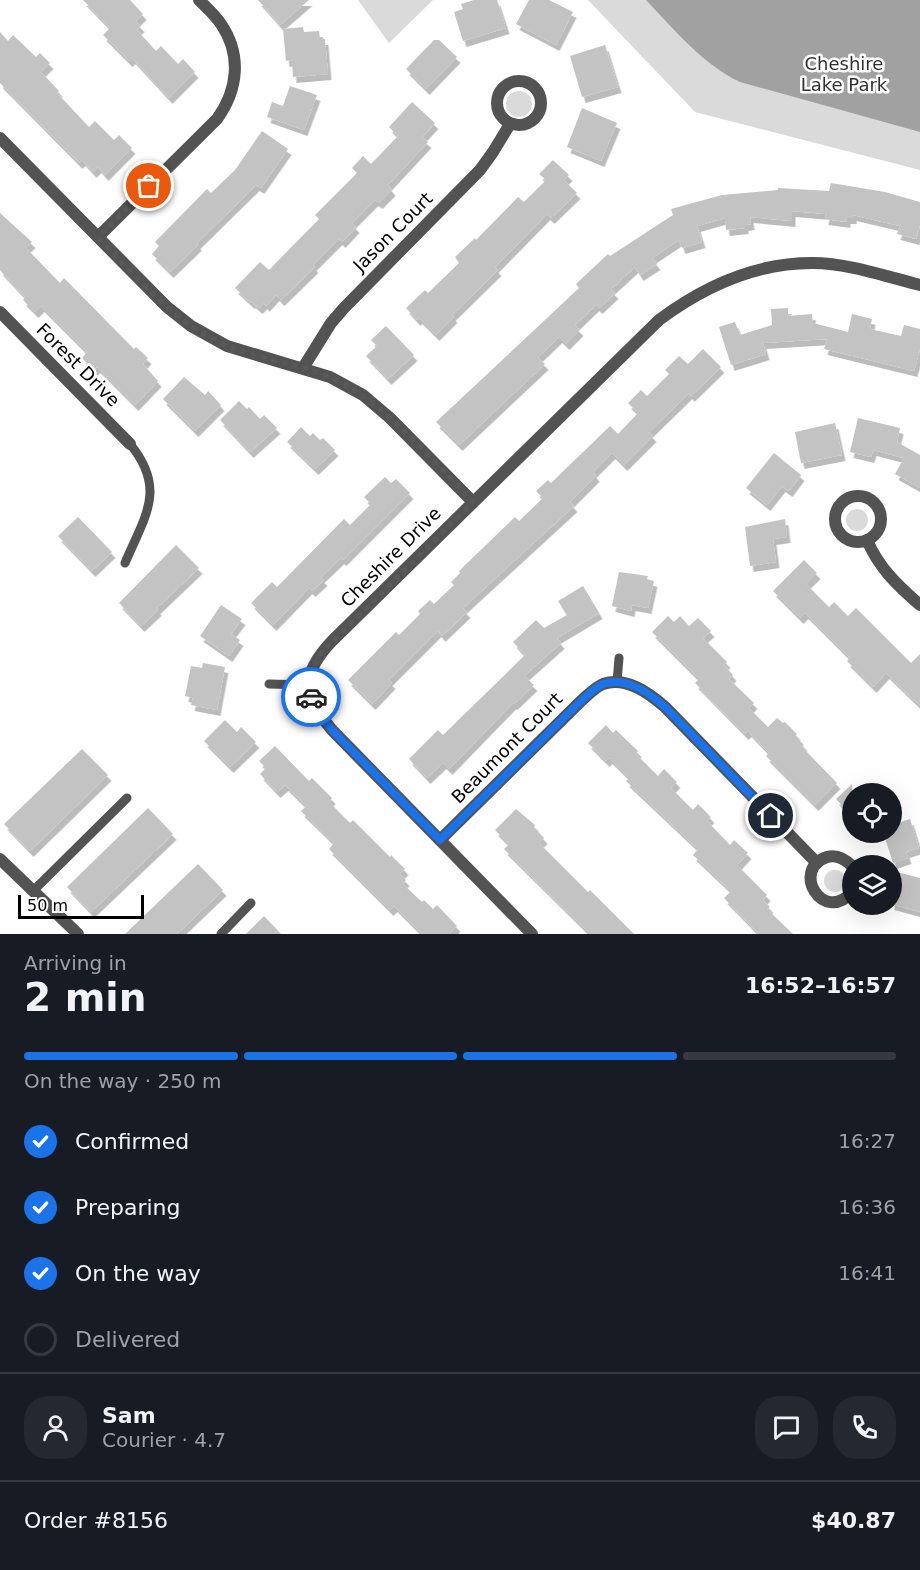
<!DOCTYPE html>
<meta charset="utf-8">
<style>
:root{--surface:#171b24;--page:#242831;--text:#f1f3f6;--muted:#9ea1a6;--line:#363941;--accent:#1a73e8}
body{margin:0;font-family:"DejaVu Sans",sans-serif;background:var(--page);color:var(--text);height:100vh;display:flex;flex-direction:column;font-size:22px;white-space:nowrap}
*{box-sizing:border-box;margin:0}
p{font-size:20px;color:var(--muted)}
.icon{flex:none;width:33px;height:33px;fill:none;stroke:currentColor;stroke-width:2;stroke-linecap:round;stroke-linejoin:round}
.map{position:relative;height:934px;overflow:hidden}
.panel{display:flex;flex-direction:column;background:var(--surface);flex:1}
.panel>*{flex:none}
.buttons{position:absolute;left:842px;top:783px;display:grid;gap:12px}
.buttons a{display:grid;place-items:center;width:60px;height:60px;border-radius:50%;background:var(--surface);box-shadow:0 6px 24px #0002;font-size:30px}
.scale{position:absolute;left:18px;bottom:15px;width:126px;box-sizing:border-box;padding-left:6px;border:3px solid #000;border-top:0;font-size:16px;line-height:21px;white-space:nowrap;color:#000;-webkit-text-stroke:4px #fff;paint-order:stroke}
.pin{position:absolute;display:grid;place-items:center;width:51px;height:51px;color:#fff;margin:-26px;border:3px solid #fff;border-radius:50%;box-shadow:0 2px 6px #0007}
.courier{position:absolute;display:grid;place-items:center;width:60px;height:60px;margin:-30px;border:4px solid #1a73e8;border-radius:50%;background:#fff;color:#222;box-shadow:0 2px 8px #0007}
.headline em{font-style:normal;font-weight:700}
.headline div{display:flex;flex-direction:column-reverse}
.headline{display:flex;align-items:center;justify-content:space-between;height:102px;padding:0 24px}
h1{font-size:39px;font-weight:700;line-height:45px}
.bar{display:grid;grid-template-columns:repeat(4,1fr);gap:9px 6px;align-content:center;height:72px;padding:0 24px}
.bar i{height:8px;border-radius:4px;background:var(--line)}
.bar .selected{background:var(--accent)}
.bar p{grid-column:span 4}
.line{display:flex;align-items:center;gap:15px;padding:0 24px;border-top:2px solid var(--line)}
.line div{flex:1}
.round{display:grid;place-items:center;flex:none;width:63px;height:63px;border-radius:24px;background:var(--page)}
ol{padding:0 24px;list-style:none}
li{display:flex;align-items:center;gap:18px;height:66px}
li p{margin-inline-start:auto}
li .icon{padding:6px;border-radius:50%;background:var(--accent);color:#fff;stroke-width:4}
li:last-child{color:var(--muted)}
li i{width:33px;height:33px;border:3px solid var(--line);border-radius:50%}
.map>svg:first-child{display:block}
</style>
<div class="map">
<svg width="920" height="934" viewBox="0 0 920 934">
<defs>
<filter id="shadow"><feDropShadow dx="3.5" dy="6" stdDeviation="0" flood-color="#0004"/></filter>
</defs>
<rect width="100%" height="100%" fill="#fff"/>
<g fill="#dadada">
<polygon points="358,0 433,0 389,43"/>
<polygon points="588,0 920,0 920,170 695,112"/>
<circle cx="519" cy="104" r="13"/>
<circle cx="857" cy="520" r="11"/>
<circle cx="835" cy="881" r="11"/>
</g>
<path fill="#a1a1a1" d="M646,0H920V132L740,82C702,64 675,30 646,0Z"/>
<g fill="#c3c3c3" filter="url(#shadow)">
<polygon points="83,0 130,0 143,14 136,21 141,26 137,30 156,51 161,46 178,64 183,59 195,72 169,98 132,58 129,61 103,35 110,28"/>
<polygon points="258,0 309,0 280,25"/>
<polygon points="474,0 497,0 506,28 463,41 454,12 463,9 461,4"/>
<polygon points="529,0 549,0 573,12 556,45 516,24"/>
<polygon points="303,27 304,32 319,31 320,39 325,39 328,74 293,77 292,60 286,61 283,29"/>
<polygon points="0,32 8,41 13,35 36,57 40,53 50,63 41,72 59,91 57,93 89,127 95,121 114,140 119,135 132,148 105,175 98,167 93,172 82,160 79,163 0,83"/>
<polygon points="434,40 439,40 457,57 426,89 406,69"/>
<polygon points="605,45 618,87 582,97 570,56"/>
<polygon points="290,86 317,95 304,130 267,117 272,102 283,106"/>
<polygon points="412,102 435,123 422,137 428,142 388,185 392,190 379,203 375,200 352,223 356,227 342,242 339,239 313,265 315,267 281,300 276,295 266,306 264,303 259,308 252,302 251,303 235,288 260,262 269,270 319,219 315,215 357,173 352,168 363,156 371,164 398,136 389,127"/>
<polygon points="582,108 617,123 601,161 567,147"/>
<polygon points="262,131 288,149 261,188 256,185 197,243 198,245 170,272 152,254 159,246 155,242 207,189 211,193 235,170"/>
<polygon points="553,160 569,175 564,180 577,193 551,218 547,214 495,267 498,270 452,315 454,317 436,335 419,318 417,320 406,308 425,290 428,293 459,263 455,257 475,238 476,240 518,197 524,202 546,180 539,174"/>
<polygon points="831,183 885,192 920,202 920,225 916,239 897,234 900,226 853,215 853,218 847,218 847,222 825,219 826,214 792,211 792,221 750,217 751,224 745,225 745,228 726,230 725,218 697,226 702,242 682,248 679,240 652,258 657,264 640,275 635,267 611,289 615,293 599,308 596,305 575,325 580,330 566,344 559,337 538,357 545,364 459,445 436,422 579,288 576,284 608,254 610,256 673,215 671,209 722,195 778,190 778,188 829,191"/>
<polygon points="0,213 32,242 26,248 60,283 64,278 134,349 136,347 148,358 143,364 158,381 135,405 97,367 94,370 82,358 87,352 41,306 35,312 23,300 25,297 0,270"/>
<polygon points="788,308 788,316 812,314 813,323 848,332 852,314 872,319 870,329 901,336 904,325 920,329 920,349 914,371 824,349 827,339 763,343 766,354 731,365 719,327 735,322 740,335 772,325 771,309"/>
<polygon points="386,326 414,355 388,379 366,356 377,346 371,340"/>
<polygon points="703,349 721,367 691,396 689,393 649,432 653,436 624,465 612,453 593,472 596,476 570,502 574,506 463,608 467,612 442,636 438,631 389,680 392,683 372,704 348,680 396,632 399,635 420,614 418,611 430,600 434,604 454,585 451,582 460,573 459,571 515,517 519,521 543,498 536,491 548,480 551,483 610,426 618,434 638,413 628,403 641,390 647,396 669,374 665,370 679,356 688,364"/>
<polygon points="184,377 205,395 208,391 221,405 195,431 163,399"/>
<polygon points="239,401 247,409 249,407 260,419 264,415 277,428 250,452 220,420"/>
<polygon points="858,418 900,428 897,442 920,455 920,488 895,474 904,458 873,450 871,457 850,452"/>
<polygon points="835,423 842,455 801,463 795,432"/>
<polygon points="301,427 310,436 313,433 320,440 323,438 335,450 315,469 287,442"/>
<polygon points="774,453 801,475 789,491 782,486 767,505 746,488"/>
<polygon points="385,477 391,483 396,479 410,493 343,560 341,558 321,577 324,580 312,591 309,588 273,625 251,603 272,582 277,587 344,519 350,525 371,504 364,497"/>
<polygon points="78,517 112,552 92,571 58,536"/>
<polygon points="785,519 787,537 773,539 776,562 750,566 745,527"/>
<polygon points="176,545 199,568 157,608 158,610 141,626 119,603"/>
<polygon points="804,560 817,573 806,584 829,607 834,602 848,616 856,608 911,663 920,654 920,706 886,673 873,687 847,661 850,658 805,613 800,618 773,591"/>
<polygon points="619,572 648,576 647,579 654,581 648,608 632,605 631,611 612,606"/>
<polygon points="583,586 599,613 557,638 561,643 524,676 534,685 514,704 513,703 449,769 443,763 427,778 409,759 438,730 443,735 525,655 513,642 536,620 544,628 567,615 558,601"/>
<polygon points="221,605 242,619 231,634 240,640 229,656 200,636"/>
<polygon points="668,616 674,622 680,616 689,626 698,618 711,631 703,638 727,662 724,665 733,675 729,679 754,703 749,708 768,727 777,718 783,723 785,722 797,734 795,736 804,745 802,747 837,783 815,805 766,756 769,753 748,731 745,734 695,683 699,679 652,632"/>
<polygon points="203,663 225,667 217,710 191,705 193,698 185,696 191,666 202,668"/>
<polygon points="225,720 237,732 241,727 256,742 230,767 204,741"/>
<polygon points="606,725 613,733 616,730 638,751 636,754 658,776 664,769 677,782 671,788 693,810 698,804 711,817 707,821 730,845 734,840 748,853 737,865 767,895 763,900 770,907 767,909 793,934 759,934 724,898 731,891 693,855 698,849 626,781 629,778 609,758 606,761 588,743"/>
<polygon points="275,746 309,781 312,778 332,798 329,802 350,823 353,820 390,857 391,855 405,869 400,874 406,880 403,884 422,902 424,900 433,909 437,905 457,926 449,934 422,934 394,906 390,910 329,849 334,843 301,811 306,806 285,785 277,792 260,774 266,768 259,761"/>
<polygon points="82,749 108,775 30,851 4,824"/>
<polygon points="852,784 852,816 836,799"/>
<polygon points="148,808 173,834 91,912 67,887"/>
<polygon points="516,809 535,825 534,827 544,838 539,843 588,892 590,890 634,934 590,934 504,849 509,844 495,830"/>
<polygon points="910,819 919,848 906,852 908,858 893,863 883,832 891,832 891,825"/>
<polygon points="198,864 223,890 177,934 125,934"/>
<polygon points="897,872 920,878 920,912 891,904 891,895"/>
<polygon points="264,916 281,934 246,934"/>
</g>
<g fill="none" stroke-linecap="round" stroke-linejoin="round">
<g stroke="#535353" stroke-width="9">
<path d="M125,563C145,516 167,489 130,444"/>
<polyline points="617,682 619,658"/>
<polyline points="269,684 308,685"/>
<polyline points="33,891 127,798"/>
<polyline points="221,934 251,903"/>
</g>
<g stroke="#535353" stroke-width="12">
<circle cx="519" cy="103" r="22"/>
<polyline points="0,138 167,307 191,326 227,346 330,377 363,395 390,418 473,502"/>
<path d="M98,237L217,119C238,90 242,55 221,24C215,15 207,8 199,0"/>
<polyline points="0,312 130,444"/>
<polyline points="303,368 331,323 344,308 480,170 493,152 510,124"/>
<circle cx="858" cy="519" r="23"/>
<path d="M867,540C879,568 897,585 920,605"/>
<path d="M440,840L580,702C587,696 595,687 603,684C626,676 649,693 665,707L817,863"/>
<polyline points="0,859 78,934"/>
<path d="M852,866C845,859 837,854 827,857C790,869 823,925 852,892"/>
<path d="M532,934L332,730C303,695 299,676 332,641L659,320C703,287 755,263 812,263C848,263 885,276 920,285"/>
</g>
</g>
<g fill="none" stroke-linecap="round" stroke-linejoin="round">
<path stroke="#595959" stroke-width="6" stroke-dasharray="0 10.8" d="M149,186L98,237C136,276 173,323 225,345C264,362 309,364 346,385C391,410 436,465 473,502L320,654C311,669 307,680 311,697"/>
<path stroke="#1a73e8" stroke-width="8" d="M311,697L318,712L332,730L440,840L580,702C587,696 595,687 603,684C626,676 649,693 665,707L771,816"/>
</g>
<g text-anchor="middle" stroke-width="5" stroke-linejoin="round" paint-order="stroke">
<g font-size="18" fill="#313131" stroke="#fff">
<text x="844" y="70">Cheshire<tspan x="844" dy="21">Lake Park</tspan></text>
</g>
<g font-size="18" fill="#000" stroke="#fff">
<text transform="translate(393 232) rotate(-45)" y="6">Jason Court</text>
<text transform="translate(78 365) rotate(45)" y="6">Forest Drive</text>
<text transform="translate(391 557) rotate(-45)" y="6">Cheshire Drive</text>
<text transform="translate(507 748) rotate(-45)" y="6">Beaumont Court</text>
</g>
</g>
</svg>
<div class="buttons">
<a><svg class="icon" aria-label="locate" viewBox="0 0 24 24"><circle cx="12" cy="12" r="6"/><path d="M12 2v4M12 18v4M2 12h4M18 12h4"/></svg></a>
<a><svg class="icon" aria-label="layers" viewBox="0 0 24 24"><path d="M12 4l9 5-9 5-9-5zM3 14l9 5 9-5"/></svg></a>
</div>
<div class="scale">50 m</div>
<div class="pin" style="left:149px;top:186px;background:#ea580c"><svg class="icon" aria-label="bag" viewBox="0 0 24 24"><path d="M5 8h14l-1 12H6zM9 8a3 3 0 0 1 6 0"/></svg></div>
<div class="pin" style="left:771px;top:816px;background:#1f2937"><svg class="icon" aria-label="home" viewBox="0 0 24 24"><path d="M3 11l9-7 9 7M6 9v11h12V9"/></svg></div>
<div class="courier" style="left:311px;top:697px"><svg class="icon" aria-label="car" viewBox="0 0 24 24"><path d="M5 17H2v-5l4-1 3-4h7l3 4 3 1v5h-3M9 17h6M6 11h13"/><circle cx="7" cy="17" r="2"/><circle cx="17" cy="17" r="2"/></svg></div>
</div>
<section class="panel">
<div class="headline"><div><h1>2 min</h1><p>Arriving in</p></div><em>16:52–16:57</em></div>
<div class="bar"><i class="selected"></i><i class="selected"></i><i class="selected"></i><i></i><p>On the way · 250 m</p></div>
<ol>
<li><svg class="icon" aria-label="check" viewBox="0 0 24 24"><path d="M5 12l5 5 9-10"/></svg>Confirmed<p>16:27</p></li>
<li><svg class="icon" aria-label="check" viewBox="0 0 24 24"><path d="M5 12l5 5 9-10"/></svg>Preparing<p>16:36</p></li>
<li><svg class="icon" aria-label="check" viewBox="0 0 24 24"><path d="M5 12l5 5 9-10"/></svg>On the way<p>16:41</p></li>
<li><i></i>Delivered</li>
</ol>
<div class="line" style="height:108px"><a class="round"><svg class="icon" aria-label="person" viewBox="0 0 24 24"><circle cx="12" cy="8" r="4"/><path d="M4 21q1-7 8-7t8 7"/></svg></a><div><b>Sam</b><p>Courier · 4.7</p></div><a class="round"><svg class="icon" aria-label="chat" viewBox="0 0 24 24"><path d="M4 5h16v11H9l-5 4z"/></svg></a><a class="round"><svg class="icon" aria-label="phone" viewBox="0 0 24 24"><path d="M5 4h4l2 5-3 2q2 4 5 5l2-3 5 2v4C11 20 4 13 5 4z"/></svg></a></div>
<div class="line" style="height:78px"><div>Order #8156</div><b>$40.87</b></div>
</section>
